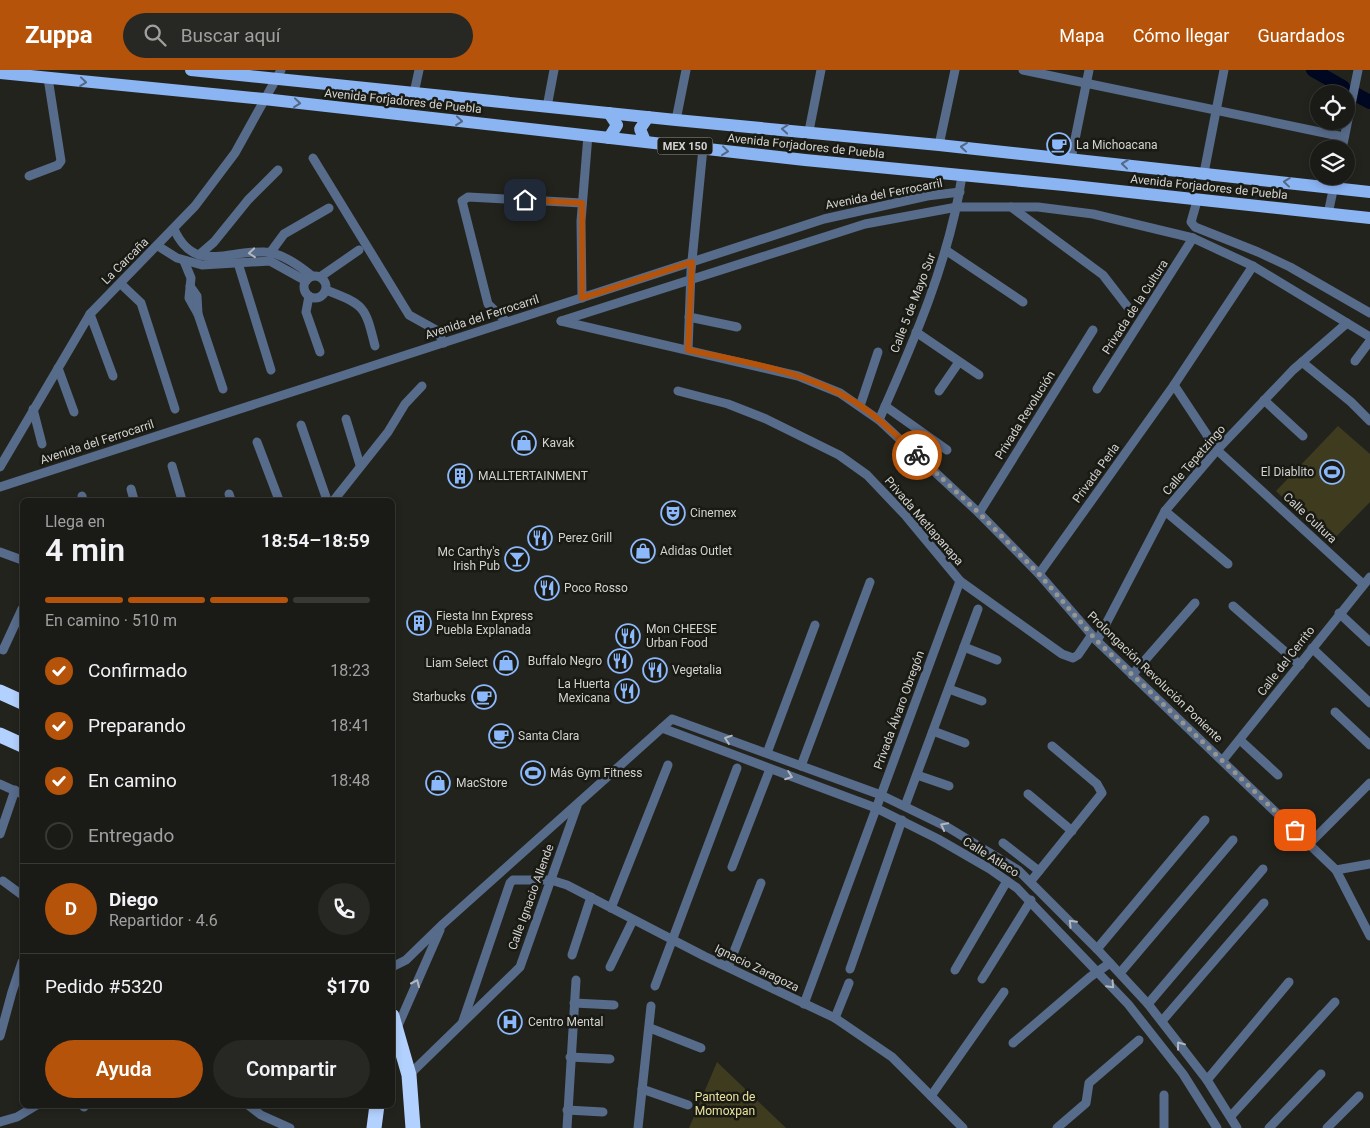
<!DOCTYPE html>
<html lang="es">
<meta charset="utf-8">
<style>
:root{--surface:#1a1a16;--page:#272723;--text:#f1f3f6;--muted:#9fa1a1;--line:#383835;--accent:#b45309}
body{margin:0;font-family:Roboto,sans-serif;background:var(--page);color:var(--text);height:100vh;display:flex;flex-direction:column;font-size:19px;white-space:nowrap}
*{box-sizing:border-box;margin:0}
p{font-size:16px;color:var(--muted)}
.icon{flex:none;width:28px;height:28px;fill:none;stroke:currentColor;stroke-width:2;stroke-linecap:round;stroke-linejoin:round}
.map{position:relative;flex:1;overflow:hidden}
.panel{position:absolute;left:20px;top:428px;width:375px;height:610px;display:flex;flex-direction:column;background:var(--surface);border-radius:8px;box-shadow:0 2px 8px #0003,0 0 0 1px var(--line)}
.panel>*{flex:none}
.buttons{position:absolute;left:1310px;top:15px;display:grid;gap:10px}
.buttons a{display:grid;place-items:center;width:45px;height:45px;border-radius:50%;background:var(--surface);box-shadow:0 2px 8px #0003,0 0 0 1px var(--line);font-size:25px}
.pin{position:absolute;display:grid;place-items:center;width:42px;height:42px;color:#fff;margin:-21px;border-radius:10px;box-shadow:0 2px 8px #0006}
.courier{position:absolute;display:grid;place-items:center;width:50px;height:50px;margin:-25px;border:4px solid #b45309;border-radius:50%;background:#fff;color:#222;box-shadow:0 1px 6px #0007}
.headline em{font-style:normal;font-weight:600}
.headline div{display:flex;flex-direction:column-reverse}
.headline{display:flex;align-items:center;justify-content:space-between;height:85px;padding:0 25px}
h1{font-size:32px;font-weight:600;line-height:38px}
.bar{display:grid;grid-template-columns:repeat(4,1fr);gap:8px 5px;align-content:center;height:60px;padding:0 25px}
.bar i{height:6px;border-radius:4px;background:var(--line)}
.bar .active{background:var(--accent)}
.bar p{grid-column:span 4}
.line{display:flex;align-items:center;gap:12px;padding:0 25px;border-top:1px solid var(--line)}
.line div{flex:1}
.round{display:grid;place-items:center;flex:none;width:52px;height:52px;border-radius:26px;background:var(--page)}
ol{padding:0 25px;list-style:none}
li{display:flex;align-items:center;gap:15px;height:55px}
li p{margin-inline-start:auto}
li .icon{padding:5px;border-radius:50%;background:var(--accent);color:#fff;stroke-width:4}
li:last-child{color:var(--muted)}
li i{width:28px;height:28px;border:2px solid var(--line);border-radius:50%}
.primary-button{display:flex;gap:10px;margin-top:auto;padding:10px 25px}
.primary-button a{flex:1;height:58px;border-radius:30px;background:var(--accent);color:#fff;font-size:20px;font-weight:600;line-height:58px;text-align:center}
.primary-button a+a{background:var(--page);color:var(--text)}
header{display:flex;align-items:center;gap:30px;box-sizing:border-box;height:70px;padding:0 25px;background:var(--accent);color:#fff}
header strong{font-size:24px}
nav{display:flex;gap:28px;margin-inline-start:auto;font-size:18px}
.search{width:350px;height:45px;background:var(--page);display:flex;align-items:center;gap:12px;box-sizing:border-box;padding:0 18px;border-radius:28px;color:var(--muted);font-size:19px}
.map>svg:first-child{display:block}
</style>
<header>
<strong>Zuppa</strong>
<div class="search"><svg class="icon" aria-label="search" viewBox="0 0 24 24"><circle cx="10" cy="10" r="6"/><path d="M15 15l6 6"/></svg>Buscar aquí</div>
<nav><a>Mapa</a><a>Cómo llegar</a><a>Guardados</a></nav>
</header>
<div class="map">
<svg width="1370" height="1058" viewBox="0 0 1370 1058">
<rect width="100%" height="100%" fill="#23231e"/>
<g fill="#3e3b1e">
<polygon points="1338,356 1370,384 1370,432 1330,473 1276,421"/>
<polygon points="717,992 786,1058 689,1058"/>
</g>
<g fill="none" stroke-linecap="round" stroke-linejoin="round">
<g stroke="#000720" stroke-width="14">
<polyline points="1313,0 1343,17"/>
<polyline points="1355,24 1370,32"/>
</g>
<g stroke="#576b8a" stroke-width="9">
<polyline points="1023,0 1344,67"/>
<polyline points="414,23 419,0"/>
<polyline points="547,37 554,0"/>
<polyline points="676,50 686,0"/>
<polyline points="809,61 821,0"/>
<polyline points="939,75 955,0"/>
<polyline points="1342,79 1358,0"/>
<polyline points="313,88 409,245 436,260 444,273"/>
<polyline points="1071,89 1089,0"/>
<polyline points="1204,103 1224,0"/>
<polyline points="29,106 58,95 61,91 48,8"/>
<polyline points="1197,131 1191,152 1195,157 1258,182 1290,197 1370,243"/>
<polyline points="1011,137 1103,205 1130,240"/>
<polyline points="1328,144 1336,106"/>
<path d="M174,159C194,204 227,180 265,182C280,182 301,197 312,206"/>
<polyline points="158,176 177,188 202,195 270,191 306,211"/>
<polyline points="947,181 1023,232"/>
<polyline points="270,183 284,164 329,138"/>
<polyline points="199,185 214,172 248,130 278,100"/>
<polyline points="184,191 191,208 189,228 198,244"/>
<polyline points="238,193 271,300"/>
<circle cx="315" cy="217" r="11"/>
<polyline points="320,207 359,180"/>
<polyline points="121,214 141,233 175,339"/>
<polyline points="190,216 197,226 198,244 223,319"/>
<path d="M326,220C365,235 365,236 375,276"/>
<polyline points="309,226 306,242 320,282"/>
<polyline points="582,228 581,151 588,65"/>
<polyline points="90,244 113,306"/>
<polyline points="689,247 737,257"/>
<polyline points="561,251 798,306 840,323 879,350 979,443 1039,504 1097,571 1336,800 1370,866"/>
<polyline points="561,251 865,154 957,137 1038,137 1093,144 1193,168 1253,196 1370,267"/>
<polyline points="507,252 488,234 462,131 468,127 582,133"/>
<polyline points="916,262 979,305"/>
<polyline points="688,280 691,201 703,78"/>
<polyline points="1355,291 1370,271"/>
<polyline points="1302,292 1351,332 1370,351"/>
<polyline points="58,298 74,342"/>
<polyline points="1174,315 1217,380 1363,514"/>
<polyline points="1097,319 1193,168"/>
<polyline points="678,321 728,334 766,349 839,385 867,405 906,446 960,511 1062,584 1073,588 1078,585 1091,566"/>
<polyline points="939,321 959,292"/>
<polyline points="1264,330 1303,366"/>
<polyline points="860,336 878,282"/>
<polyline points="885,336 947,380"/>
<polyline points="33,339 42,374"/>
<polyline points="346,349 360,395"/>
<path d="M879,350C914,271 949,191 962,106"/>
<polyline points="301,355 327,430"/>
<polyline points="257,372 279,430"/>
<polyline points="172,396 182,430"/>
<polyline points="0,397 90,244 195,136 235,83 281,0"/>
<polyline points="0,417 824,149 927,126 960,122"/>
<polyline points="131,419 134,430"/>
<polyline points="229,424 231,430"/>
<polyline points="82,426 83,430"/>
<polyline points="334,430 388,362 405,334 422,316"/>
<polyline points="1165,441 1228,494"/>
<polyline points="979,443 1093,260"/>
<polyline points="0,482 22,490"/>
<polyline points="1039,504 1174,315 1253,196"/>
<polyline points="1233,536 1300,595"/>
<polyline points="1339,543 1370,572"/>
<polyline points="1097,571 1165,441 1217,380 1293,300 1347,253"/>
<polyline points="964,577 997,590"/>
<polyline points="1312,578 1370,633"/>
<polyline points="3,580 22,539"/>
<polyline points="1132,605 1195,533"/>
<polyline points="949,619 982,631"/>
<polyline points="1335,642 1370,675"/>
<polyline points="662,658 876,738 938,769 990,799 1017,818 1128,934 1183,1004 1217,1058"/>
<polyline points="933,661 965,673"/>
<polyline points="1240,670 1278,705"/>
<polyline points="767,683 815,555"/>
<polyline points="1223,690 1370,507"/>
<polyline points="801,696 870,512"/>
<polyline points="917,705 949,716"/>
<polyline points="0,714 22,724"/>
<polyline points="1028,724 1072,761"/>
<polyline points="905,736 978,539"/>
<polyline points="0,764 15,720"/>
<polyline points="1003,773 1039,801"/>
<polyline points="1309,774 1370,713"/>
<polyline points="732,797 770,699"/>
<polyline points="1336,800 1370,794"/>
<polyline points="3,811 22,825"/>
<polyline points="1031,811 1102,723 1097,714 1052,676"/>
<polyline points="611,838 668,695"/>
<polyline points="1097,879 1205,750"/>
<polyline points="572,885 591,827"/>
<polyline points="392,897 406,890 443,854 672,649 881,725 949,758 1018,800 1097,879 1148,934 1207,1010 1237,1058"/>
<polyline points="610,897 633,850"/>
<polyline points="728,897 761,813"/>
<polyline points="850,899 902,750"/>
<polyline points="955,900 1007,811"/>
<polyline points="1120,903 1233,770"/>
<polyline points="982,909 1031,830"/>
<polyline points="655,916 737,698"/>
<polyline points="574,933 614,935"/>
<polyline points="804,934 960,511"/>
<polyline points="1148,934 1263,799"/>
<polyline points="835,948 849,913"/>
<polyline points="463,951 510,813 513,810 551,810 567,815 704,886 835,948 892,987 963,1058"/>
<polyline points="1162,951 1264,833"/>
<polyline points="397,958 440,860"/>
<polyline points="650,958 701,978"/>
<polyline points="0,966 12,922 22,892"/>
<polyline points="1013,973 1090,907 1110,893"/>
<polyline points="570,987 610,989"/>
<polyline points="409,1005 520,897 577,736"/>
<polyline points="1207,1010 1289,912"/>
<polyline points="642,1019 688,1035"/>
<polyline points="931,1026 1004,922"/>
<polyline points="248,1035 261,1045 290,1058"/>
<polyline points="84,1037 85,1035"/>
<polyline points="567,1040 603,1042"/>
<polyline points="1231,1046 1335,932"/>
<polyline points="0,1052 17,1047 37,1035"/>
<polyline points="567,1058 576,910"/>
<polyline points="638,1058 651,936"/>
<polyline points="1057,1058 1086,1033 1089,1013 1139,970"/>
<polyline points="1164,1058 1164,1025"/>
<polyline points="1269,1058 1321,1004"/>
<polyline points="1327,1058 1359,1026"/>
</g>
<g stroke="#8bb4f3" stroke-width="12">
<polyline points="191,0 676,50 939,75 1370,122"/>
<polyline points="0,3 264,29 805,90 1064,115 1370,148"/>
<polyline points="609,68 617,55 609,43"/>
<polyline points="645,71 640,59 648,47"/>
</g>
<g stroke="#b3d1ff" stroke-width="15">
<polyline points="0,622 22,632"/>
<polyline points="0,665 22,675"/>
<polyline points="392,946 409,1005 413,1058"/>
<polyline points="374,1058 377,1035"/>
</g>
</g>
<defs><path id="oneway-chevron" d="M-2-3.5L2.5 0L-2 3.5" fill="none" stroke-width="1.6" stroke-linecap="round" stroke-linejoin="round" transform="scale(1.25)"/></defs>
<g stroke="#526784">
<use href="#oneway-chevron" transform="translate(83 12) rotate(6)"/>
<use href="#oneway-chevron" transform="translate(297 33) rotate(6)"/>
<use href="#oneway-chevron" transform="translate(459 51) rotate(6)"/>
<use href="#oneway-chevron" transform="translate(785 59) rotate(-175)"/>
<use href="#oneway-chevron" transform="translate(964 77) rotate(-174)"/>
<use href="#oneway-chevron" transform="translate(725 81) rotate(7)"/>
<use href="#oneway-chevron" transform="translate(1125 94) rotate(-174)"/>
<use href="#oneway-chevron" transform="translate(1287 112) rotate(-174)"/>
</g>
<g stroke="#b3b8be">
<use href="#oneway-chevron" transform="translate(252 183) rotate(175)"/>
<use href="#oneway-chevron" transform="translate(728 669) rotate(-161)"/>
<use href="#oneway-chevron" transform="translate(789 706) rotate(20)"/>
<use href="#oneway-chevron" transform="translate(944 756) rotate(-152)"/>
<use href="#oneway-chevron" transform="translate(1072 853) rotate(-134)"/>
<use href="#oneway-chevron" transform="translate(416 913) rotate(-66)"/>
<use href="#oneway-chevron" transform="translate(1111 915) rotate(47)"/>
<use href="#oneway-chevron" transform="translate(1180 975) rotate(-127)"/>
</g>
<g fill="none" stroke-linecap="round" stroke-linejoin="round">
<polyline stroke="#959591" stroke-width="5" stroke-dasharray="0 9" points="917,385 979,443 1039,504 1097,571 1295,760"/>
<path stroke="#b45309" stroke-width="6" d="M525,130L582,133V228L692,192L688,280C739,291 792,299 839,323C869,338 893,362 917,385"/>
</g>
<defs>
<g id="cafe-ring" transform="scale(1.25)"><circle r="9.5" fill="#1a1a15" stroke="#8cb9fc" stroke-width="1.5"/><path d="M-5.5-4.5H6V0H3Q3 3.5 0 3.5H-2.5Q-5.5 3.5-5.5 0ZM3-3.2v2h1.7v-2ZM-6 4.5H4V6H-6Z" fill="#8cb9fc"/></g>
<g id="shop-ring" transform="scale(1.25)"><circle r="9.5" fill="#1a1a15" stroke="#8cb9fc" stroke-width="1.5"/><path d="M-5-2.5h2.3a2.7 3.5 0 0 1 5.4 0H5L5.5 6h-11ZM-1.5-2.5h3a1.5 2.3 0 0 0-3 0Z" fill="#8cb9fc"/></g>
<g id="stadium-ring" transform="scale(1.25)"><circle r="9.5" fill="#1a1a15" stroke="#8cb9fc" stroke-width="1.5"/><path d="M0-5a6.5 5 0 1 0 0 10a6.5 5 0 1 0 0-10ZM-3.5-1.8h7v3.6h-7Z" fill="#8cb9fc"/></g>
<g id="building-ring" transform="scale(1.25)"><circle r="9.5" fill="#1a1a15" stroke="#8cb9fc" stroke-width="1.5"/><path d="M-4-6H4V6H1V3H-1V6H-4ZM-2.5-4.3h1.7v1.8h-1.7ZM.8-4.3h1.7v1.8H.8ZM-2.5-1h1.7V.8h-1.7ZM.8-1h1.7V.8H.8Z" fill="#8cb9fc"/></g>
<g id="theatre-ring" transform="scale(1.25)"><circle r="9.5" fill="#1a1a15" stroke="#8cb9fc" stroke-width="1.5"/><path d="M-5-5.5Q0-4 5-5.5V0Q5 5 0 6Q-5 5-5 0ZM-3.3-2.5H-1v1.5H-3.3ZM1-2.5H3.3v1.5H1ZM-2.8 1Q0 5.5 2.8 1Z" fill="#8cb9fc"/></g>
<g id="restaurant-ring" transform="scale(1.25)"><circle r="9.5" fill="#1a1a15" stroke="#8cb9fc" stroke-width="1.5"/><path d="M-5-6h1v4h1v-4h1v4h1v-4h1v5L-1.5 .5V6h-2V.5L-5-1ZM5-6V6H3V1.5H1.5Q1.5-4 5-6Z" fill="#8cb9fc"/></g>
<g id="bar-ring" transform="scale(1.25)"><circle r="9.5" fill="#1a1a15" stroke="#8cb9fc" stroke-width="1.5"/><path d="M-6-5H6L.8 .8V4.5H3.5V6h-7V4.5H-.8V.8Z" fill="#8cb9fc"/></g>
<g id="hospital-ring" transform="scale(1.25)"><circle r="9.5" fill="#1a1a15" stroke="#8cb9fc" stroke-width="1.5"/><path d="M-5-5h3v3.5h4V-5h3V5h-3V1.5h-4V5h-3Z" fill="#8cb9fc"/></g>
</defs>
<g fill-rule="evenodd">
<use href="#cafe-ring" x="1059" y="75"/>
<use href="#shop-ring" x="524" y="373"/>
<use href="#stadium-ring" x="1332" y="402"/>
<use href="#building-ring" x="460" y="406"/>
<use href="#theatre-ring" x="673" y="443"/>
<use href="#restaurant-ring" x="540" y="468"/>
<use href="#shop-ring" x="643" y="481"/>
<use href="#bar-ring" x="517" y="489"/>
<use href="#restaurant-ring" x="547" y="518"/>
<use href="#building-ring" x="419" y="553"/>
<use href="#restaurant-ring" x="628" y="566"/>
<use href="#restaurant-ring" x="620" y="591"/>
<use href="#shop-ring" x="506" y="593"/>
<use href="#restaurant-ring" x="655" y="600"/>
<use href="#restaurant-ring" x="627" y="621"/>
<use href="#cafe-ring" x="484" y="627"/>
<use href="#cafe-ring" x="501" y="666"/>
<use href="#stadium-ring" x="533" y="703"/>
<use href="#shop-ring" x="438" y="713"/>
<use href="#hospital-ring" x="510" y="952"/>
</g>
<g text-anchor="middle" stroke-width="5" stroke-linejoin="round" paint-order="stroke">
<rect fill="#1a1a15" stroke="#9b9b97" stroke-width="1" x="657.5" y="67.5" width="55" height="17" rx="4"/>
<g font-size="11" font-weight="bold" fill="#d2d2cf">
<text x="685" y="80">MEX 150</text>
</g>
<g font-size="12" fill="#d2d2cf" stroke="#1a1a15">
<text transform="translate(403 31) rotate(6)" y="4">Avenida Forjadores de Puebla</text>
<text transform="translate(806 76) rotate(6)" y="4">Avenida Forjadores de Puebla</text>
<text transform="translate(1209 117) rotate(6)" y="4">Avenida Forjadores de Puebla</text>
<text transform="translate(884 124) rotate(-11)" y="4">Avenida del Ferrocarril</text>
<text transform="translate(125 191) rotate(-45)" y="4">La Carcaña</text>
<text transform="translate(913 233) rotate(-69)" y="4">Calle 5 de Mayo Sur</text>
<text transform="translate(1135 237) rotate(-57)" y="4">Privada de la Cultura</text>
<text transform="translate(482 247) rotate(-18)" y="4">Avenida del Ferrocarril</text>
<text transform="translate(1025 345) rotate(-58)" y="4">Privada Revolución</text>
<text transform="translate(97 372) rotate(-18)" y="4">Avenida del Ferrocarril</text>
<text transform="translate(1194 390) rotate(-49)" y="4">Calle Tepetzingo</text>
<text transform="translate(1096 403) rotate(-54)" y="4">Privada Perla</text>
<text transform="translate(1310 448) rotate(43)" y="4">Calle Cultura</text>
<text transform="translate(924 451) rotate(49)" y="4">Privada Metlapanapa</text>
<text transform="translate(1286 591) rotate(-52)" y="4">Calle del Cerrito</text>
<text transform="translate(1155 607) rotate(44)" y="4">Prolongación Revolución Poniente</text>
<text transform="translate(899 640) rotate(-70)" y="4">Privada Álvaro Obregón</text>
<text transform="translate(991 787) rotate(32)" y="4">Calle Atlaco</text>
<text transform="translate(531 827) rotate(-70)" y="4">Calle Ignacio Allende</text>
<text transform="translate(757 898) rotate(26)" y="4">Ignacio Zaragoza</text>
</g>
<g font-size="12" fill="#d2d2cf" stroke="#1a1a15" text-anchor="start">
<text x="1076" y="79">La Michoacana</text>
<text x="542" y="377">Kavak</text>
<text x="1314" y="406" text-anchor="end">El Diablito</text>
<text x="478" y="410">MALLTERTAINMENT</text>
<text x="690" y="447">Cinemex</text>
<text x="558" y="472">Perez Grill</text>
<text x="660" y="485">Adidas Outlet</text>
<text x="500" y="486" text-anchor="end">Mc Carthy's<tspan x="500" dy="14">Irish Pub</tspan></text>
<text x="564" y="522">Poco Rosso</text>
<text x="436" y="550">Fiesta Inn Express<tspan x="436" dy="14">Puebla Explanada</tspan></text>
<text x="646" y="563">Mon CHEESE<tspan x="646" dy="14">Urban Food</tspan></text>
<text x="602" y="595" text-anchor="end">Buffalo Negro</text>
<text x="488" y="597" text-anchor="end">Liam Select</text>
<text x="672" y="604">Vegetalia</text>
<text x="610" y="618" text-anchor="end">La Huerta<tspan x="610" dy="14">Mexicana</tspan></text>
<text x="466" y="631" text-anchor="end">Starbucks</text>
<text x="518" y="670">Santa Clara</text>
<text x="550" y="707">Más Gym Fitness</text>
<text x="456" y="717">MacStore</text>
<text x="528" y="956">Centro Mental</text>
</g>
<g font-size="12" fill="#e8e29c" stroke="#1a1a15">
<text x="725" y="1031">Panteon de<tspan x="725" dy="14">Momoxpan</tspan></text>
</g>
</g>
</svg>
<div class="buttons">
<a><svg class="icon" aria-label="locate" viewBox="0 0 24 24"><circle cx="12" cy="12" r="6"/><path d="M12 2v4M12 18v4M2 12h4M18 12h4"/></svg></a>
<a><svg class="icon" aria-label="layers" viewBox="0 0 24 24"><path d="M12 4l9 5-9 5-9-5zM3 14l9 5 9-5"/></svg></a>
</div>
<div class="pin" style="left:1295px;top:760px;background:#ea580c"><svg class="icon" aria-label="bag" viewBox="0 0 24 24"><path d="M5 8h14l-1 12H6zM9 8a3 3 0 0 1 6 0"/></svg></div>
<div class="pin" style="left:525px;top:130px;background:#1f2937"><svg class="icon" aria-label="home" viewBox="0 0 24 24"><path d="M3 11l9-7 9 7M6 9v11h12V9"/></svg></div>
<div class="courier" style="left:917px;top:385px"><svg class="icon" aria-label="bike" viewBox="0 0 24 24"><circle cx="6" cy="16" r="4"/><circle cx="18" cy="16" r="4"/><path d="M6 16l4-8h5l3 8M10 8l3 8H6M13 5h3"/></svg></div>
<section class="panel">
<div class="headline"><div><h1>4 min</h1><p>Llega en</p></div><em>18:54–18:59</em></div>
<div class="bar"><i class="active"></i><i class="active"></i><i class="active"></i><i></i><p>En camino · 510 m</p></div>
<ol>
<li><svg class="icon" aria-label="check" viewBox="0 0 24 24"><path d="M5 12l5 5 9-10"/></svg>Confirmado<p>18:23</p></li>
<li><svg class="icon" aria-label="check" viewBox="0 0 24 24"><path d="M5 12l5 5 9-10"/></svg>Preparando<p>18:41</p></li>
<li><svg class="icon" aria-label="check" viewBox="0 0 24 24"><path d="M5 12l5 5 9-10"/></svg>En camino<p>18:48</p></li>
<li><i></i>Entregado</li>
</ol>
<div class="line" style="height:90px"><b class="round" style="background:var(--accent);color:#fff">D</b><div><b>Diego</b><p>Repartidor · 4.6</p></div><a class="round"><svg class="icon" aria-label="phone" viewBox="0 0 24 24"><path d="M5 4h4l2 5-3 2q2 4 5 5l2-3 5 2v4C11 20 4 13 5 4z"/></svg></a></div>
<div class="line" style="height:65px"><div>Pedido #5320</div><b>$170</b></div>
<div class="primary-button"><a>Ayuda</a><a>Compartir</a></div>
</section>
</div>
